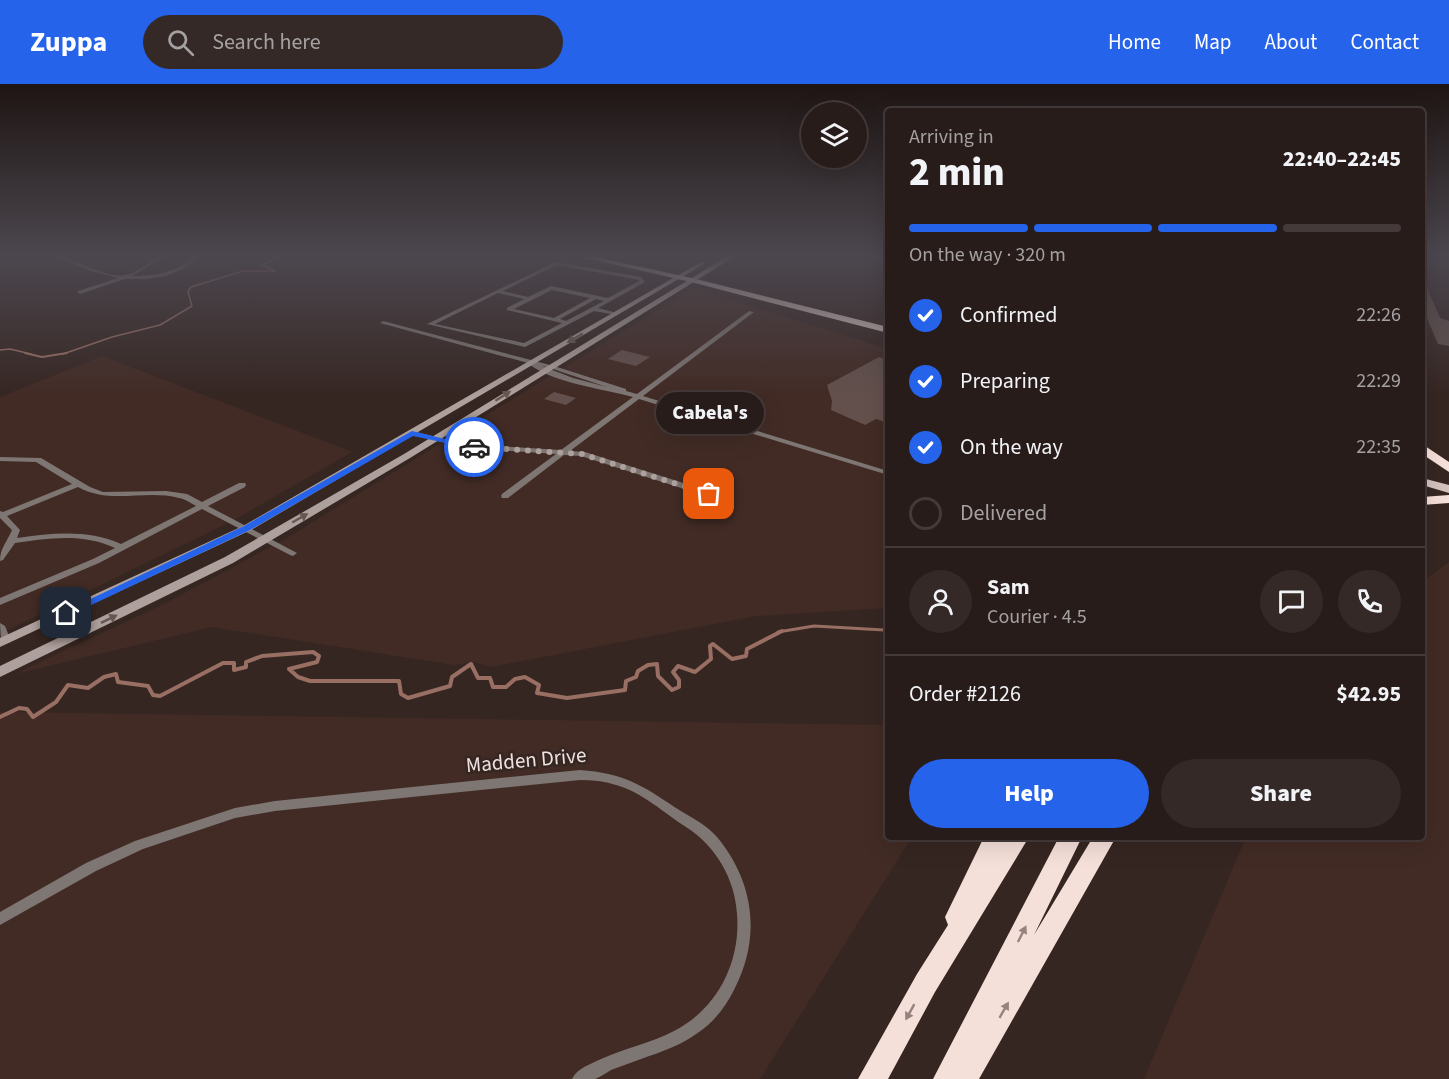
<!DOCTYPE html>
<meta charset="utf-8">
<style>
:root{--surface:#281c1a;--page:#342927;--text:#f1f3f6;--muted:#a5a1a2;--line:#443a39;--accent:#2563eb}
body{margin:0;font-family:"Source Sans 3",sans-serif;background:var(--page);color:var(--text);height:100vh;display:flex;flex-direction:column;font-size:22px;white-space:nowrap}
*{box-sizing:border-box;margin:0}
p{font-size:20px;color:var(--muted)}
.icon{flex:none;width:33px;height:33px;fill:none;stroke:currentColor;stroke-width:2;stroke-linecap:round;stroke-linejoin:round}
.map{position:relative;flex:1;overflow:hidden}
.details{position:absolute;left:885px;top:24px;width:540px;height:732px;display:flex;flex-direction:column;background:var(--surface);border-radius:6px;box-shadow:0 6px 24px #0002,0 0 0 2px var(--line)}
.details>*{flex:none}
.buttons{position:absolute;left:801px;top:18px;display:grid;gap:12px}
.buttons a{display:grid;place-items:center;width:66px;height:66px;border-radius:50%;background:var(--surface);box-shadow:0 6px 24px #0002,0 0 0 2px var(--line);font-size:30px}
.pin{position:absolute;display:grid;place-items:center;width:51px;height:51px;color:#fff;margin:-26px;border-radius:12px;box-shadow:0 3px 9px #0006}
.courier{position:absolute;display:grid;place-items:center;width:60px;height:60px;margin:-30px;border:4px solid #2563eb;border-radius:50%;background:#fff;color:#222;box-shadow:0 2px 8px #0007}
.bubble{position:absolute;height:42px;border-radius:21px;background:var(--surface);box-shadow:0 6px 24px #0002,0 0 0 2px var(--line);font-size:20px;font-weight:800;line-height:42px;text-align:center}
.head em{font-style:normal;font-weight:800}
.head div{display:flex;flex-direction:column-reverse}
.head{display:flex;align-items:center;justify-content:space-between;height:102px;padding:0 24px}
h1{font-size:39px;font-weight:800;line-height:45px}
.bar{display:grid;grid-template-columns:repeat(4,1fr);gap:9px 6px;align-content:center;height:72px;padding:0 24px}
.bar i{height:8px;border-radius:4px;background:var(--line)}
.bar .active{background:var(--accent)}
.bar p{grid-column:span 4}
.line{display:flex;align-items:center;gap:15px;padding:0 24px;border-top:2px solid var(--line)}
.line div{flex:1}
.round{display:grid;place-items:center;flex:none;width:63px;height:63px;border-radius:32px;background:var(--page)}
ol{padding:0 24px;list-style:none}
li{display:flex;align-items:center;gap:18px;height:66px}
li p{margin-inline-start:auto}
li .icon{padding:6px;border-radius:50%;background:var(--accent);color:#fff;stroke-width:4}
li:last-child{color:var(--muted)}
li i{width:33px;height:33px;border:3px solid var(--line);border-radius:50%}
.button{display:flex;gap:12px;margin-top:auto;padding:12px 24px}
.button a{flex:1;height:69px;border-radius:36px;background:var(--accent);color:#fff;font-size:24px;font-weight:800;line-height:69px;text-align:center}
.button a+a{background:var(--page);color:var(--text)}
header{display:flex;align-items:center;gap:36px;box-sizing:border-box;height:84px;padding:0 30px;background:var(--accent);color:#fff}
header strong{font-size:28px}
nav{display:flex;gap:33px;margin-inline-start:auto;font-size:21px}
.search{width:420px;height:54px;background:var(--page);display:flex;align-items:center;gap:15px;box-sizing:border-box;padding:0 21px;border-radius:33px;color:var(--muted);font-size:22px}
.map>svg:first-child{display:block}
</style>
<header>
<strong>Zuppa</strong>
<div class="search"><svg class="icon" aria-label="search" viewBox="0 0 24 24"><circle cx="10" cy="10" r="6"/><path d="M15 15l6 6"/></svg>Search here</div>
<nav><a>Home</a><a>Map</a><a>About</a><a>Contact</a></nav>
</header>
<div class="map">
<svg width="1449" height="995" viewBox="0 0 1449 995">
<rect width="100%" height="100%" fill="#362622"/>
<g fill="#422b25">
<polygon points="693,204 888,265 888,524 756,532 491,583 474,578 454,581 212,543 15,590 168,518 287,454"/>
<polygon points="102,272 352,368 234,436 0,550 0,313"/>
<polygon points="1449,478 1449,995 1144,995 1246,753 1422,753 1422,498"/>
<polygon points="0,628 888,641 888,753 912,753 760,995 0,995"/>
</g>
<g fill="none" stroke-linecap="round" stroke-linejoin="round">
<g stroke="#996e63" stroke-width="1.5">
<polyline points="0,266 10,265 31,270"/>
<polyline points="63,270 112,253 160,241 192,222 188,208 191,203 243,187 275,187 263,181 278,173"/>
</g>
<polyline stroke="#996e63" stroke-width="2" points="25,269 42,273 67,269"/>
<polyline stroke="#996e63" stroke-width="3" points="778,548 814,542 884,546 888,538"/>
<polyline stroke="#996e63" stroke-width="4" points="0,633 19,624 27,625 33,633 56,618 68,601 88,604 104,593 116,590 118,598 148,602 153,611 160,612 223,579 234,579 234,586 246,583 246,578 262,572 313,568 319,572 317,578 289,585 298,593 310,597 399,597 401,610 408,614 450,602 452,593 471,580 478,594 490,594 493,603 506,603 515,595 525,593 539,601 537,609 567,614 625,606 626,597 636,593 638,587 648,581 657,580 658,592 672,606 679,603 679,596 673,588 678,582 695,588 711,575 710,562 713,560 732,575 746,572 747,565 782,547"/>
</g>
<g fill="#63504c">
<polygon points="1422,192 1440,234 1449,237 1449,262 1438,260 1429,239 1422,219"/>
<polygon points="622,266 650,273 636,282 608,275"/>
<polygon points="879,273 888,276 888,339 876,335 865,341 831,326 832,317 827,301"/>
<polygon points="554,308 576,314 566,321 544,315"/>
</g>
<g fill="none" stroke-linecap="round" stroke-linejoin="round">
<g fill="#7e7673" fill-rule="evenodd">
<path d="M56,173C78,173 102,195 125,191C140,189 150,173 164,173L132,192C148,192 164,190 179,183C187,179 191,173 200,173L183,185L166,192L146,195H125L80,210L77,208L78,207L118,194L91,187Z"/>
<polygon points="872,173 879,173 888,176 888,179"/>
<path d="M556,178L641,193L645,198L598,224L617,229V231L594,227L525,263L427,240ZM557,181L639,196V197L608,214L551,202L528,213L503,207ZM552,206L590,214L554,234L514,225ZM498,209L524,215L507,224V226L562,239L524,259L435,240ZM596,215L604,217L566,237L560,235Z"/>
<path d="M749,227L754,228L643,312L888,387V391L639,315L570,367L585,368L712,408L713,410L712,412H706L581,372L564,371L508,414H502L501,412L502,410L556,370L465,364L410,350V348L412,347L465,360L561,366L633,313C604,305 549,298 528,279L380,239L383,237L554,282L626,305V307L637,310ZM542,282L550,284L607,303L573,294Z"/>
<path d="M0,373L41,374L90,403L103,408L166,407L187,410L202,418L239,399H245L246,401L245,403L208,422L297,469L293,472L290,471L202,425L99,479L0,521V514L93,475L115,464C83,449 49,454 15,459L3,476L0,477C0,464 7,458 12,446L0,434V427L3,428L72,400L36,378L0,377ZM78,403C109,421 146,405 179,414C185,415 191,419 196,422L121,460C88,445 53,449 17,454L20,446L7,432Z"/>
<polygon points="0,539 5,542 11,557 9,559 3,559 1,557"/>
<path d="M580,686C623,689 642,701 676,724C690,733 706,740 717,753C755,799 761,854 734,906C726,922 714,938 699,948C682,961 661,968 641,975C631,979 621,982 611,986C606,989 600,993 595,995C589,995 579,995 572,995C577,984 591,980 601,975C625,964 651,959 674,947C717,925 741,878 737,830C735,795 716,762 686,743C664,729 642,708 616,701C604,697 592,696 580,696L275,727L235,734L143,765L96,787L0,841V828L86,779L135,757L235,724L275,717Z"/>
</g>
<g fill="#aea09c" fill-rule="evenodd">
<polygon points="726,173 734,173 410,374 233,479 0,593 0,582 225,473 404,370"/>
<polygon points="701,178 706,179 251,446 0,563 0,554 243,442"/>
</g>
<g fill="#d3c1bc" fill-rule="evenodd">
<polygon points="581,173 595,173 692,194 888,243 888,249 691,198"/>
<polygon points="1422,394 1449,401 1449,409 1422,401"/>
</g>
<g fill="#f5dfd9" fill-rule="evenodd">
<polygon points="1422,360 1449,378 1449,388 1422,370"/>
<polygon points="1449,411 1449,419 1422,421 1422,413"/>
<polygon points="984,753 1029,753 935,908 888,995 858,995 917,890 948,841 945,833"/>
<polygon points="1059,753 1082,753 1034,851 1093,753 1116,753 979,995 933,995"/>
</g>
</g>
<defs><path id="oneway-solid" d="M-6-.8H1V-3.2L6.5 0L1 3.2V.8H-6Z" transform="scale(1.5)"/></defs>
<g fill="#665753">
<use href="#oneway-solid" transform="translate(575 254) rotate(150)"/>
<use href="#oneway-solid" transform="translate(503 312) rotate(-32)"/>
<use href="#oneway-solid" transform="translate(300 434) rotate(-30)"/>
<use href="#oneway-solid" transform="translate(109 535) rotate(-26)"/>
</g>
<g fill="#96827e">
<use href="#oneway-solid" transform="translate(1022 850) rotate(-63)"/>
<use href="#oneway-solid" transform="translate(1004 926) rotate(-60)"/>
<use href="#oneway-solid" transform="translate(910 928) rotate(119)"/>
</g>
<linearGradient id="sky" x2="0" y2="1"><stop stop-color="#1e1513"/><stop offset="0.55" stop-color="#4c474f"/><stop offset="1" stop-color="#4c474f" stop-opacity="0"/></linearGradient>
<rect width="1449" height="312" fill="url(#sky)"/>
<polygon fill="#2563eb" points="412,347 478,363 474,365 413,352 250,446 70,531 61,529 244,442"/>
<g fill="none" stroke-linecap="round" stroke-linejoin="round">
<polyline stroke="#ada09d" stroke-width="6" stroke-dasharray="0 10.8" points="474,363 582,370 709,410"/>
</g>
<g text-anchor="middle" stroke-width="5" stroke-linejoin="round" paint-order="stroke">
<g font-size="21" fill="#ede2df" stroke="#362622">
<text transform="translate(526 676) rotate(-5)" y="7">Madden Drive</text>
</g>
</g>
</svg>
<div class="buttons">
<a><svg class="icon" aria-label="layers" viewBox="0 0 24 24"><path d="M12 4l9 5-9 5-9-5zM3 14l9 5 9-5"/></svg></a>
</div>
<div class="pin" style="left:709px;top:410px;background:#ea580c"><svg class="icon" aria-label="bag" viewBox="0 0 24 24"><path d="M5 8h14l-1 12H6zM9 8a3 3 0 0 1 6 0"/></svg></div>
<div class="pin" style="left:66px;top:529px;background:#1f2937"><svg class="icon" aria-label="home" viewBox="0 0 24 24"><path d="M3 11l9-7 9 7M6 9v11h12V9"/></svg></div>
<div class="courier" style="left:474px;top:363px"><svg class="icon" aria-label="car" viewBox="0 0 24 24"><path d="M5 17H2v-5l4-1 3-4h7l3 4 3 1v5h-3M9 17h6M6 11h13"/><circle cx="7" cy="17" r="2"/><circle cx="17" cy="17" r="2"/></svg></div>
<div class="bubble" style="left:656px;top:308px;width:108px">Cabela's</div>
<section class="details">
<div class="head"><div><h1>2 min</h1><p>Arriving in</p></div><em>22:40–22:45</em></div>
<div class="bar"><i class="active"></i><i class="active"></i><i class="active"></i><i></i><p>On the way · 320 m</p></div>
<ol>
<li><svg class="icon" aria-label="check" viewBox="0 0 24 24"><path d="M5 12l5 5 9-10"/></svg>Confirmed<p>22:26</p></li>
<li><svg class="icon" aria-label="check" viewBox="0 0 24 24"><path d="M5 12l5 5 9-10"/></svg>Preparing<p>22:29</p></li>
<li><svg class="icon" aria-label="check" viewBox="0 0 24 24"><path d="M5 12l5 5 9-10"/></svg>On the way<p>22:35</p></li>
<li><i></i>Delivered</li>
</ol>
<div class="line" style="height:108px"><a class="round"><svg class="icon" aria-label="person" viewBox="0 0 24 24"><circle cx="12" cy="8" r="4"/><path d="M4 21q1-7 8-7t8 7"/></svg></a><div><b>Sam</b><p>Courier · 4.5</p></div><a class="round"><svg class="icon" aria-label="chat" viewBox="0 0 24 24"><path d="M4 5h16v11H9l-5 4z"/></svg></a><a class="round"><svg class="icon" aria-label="phone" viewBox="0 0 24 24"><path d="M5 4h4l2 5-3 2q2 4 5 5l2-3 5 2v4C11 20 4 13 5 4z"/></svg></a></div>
<div class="line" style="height:78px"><div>Order #2126</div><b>$42.95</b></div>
<div class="button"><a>Help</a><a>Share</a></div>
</section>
</div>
